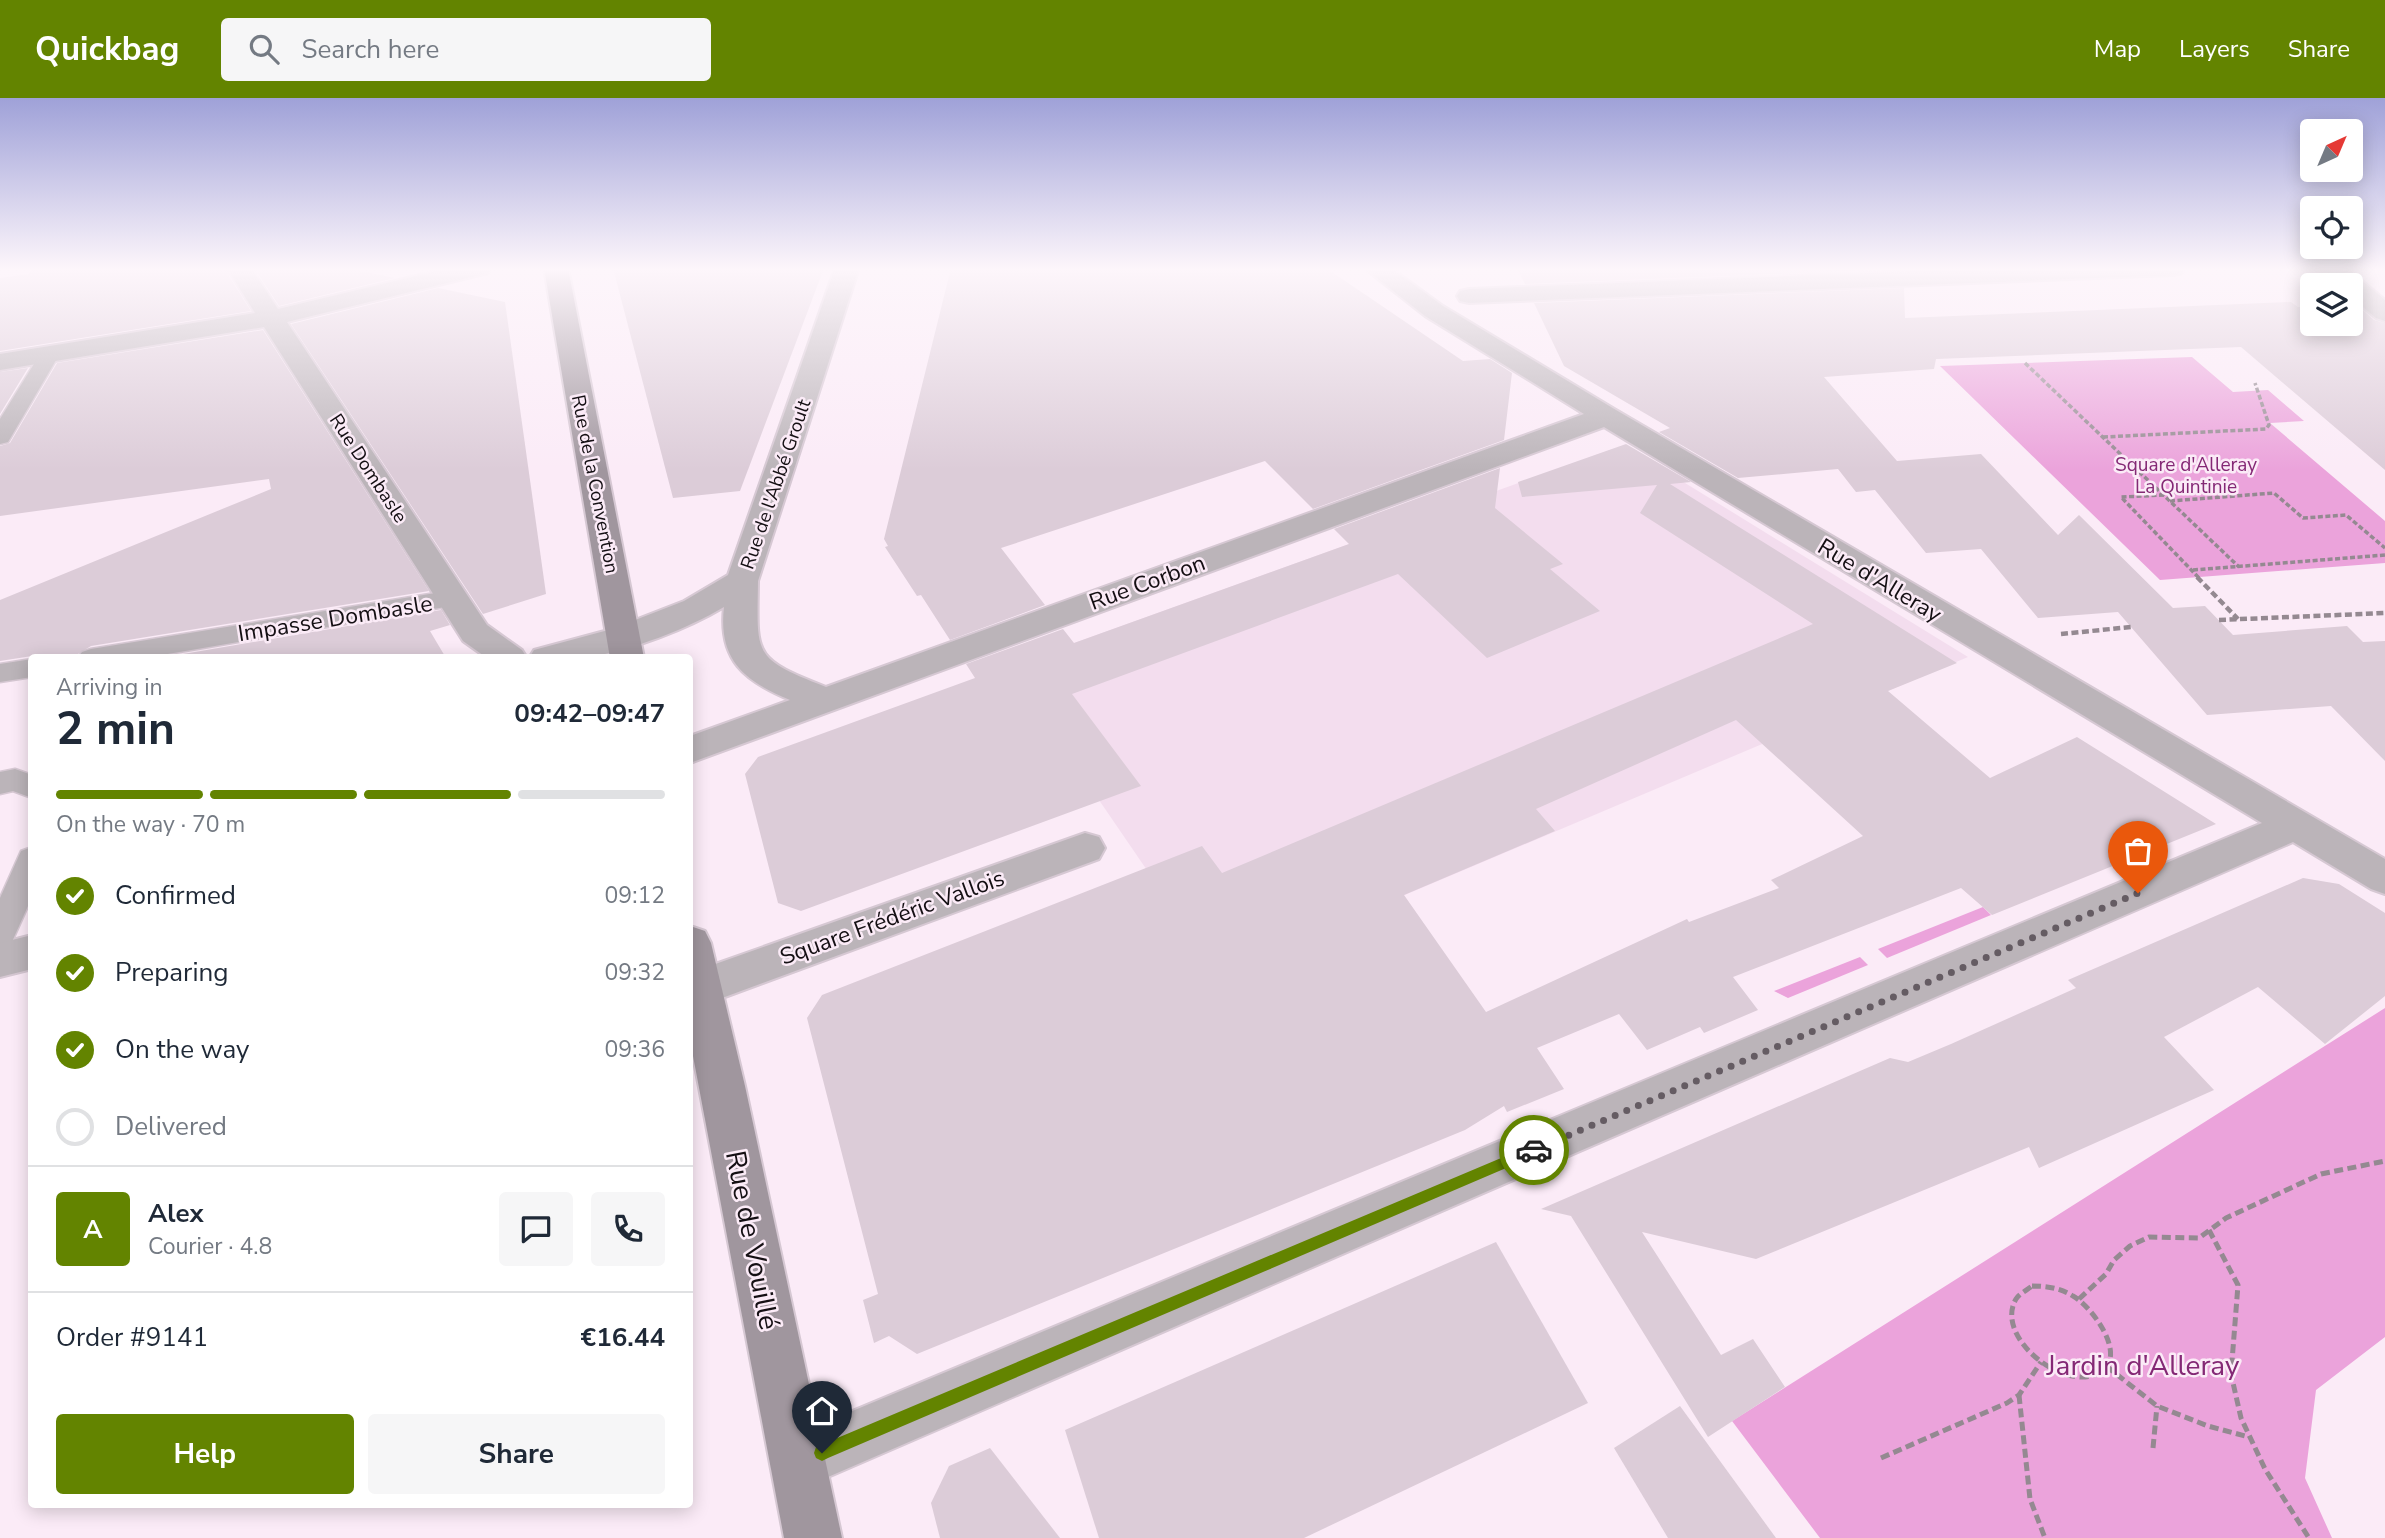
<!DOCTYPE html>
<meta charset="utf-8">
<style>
:root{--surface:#fff;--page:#f6f6f7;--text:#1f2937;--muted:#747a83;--line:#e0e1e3;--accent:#638400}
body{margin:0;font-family:"Nunito Sans",sans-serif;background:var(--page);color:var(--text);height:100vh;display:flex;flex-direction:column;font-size:26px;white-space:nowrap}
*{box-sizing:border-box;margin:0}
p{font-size:23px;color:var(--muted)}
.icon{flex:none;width:38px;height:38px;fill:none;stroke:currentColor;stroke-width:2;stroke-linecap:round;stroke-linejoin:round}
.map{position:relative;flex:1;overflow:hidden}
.side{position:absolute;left:28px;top:556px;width:665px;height:854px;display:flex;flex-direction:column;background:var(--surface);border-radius:7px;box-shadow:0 4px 18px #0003}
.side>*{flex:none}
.needle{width:46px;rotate:44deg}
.fabs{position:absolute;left:2300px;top:21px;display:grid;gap:14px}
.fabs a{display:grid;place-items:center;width:63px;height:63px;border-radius:7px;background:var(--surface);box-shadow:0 4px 18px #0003;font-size:35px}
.pin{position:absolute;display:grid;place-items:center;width:60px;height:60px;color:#fff;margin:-72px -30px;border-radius:50% 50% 50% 0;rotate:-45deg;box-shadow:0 0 7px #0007}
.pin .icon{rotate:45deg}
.courier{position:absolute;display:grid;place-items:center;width:70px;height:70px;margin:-35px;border:5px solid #638400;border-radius:50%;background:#fff;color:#222;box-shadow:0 2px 9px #0007}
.head em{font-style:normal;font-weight:700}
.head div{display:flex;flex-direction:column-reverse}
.head{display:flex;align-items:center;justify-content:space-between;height:119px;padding:0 28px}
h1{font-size:46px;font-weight:700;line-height:52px}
.bar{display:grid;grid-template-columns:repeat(4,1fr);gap:10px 7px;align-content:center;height:84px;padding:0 28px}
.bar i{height:9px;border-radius:5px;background:var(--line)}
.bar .selected{background:var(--accent)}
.bar p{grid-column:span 4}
.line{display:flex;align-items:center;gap:18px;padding:0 28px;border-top:2px solid var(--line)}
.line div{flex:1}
.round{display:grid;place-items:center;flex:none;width:74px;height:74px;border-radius:7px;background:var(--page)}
ol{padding:0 28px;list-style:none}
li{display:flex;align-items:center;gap:21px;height:77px}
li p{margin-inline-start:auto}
li .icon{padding:7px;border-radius:50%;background:var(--accent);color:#fff;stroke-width:4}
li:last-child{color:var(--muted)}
li i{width:38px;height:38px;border:4px solid var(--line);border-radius:50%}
.primary-button{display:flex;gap:14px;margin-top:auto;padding:14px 28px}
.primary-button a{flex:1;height:80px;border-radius:7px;background:var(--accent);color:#fff;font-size:28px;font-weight:700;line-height:80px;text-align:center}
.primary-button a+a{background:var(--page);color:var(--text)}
header{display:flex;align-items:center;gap:42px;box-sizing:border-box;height:98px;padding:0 35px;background:var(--accent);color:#fff}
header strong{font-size:33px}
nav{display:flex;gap:38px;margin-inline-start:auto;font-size:24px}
.search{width:490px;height:63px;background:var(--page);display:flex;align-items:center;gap:18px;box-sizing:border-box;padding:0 24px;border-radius:7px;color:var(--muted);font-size:26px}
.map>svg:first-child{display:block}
</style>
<header>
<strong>Quickbag</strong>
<div class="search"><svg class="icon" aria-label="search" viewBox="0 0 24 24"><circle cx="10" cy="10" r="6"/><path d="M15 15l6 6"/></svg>Search here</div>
<nav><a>Map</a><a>Layers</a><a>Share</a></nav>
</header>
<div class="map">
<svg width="2385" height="1440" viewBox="0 0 2385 1440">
<rect width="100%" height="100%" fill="#fbebf7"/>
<polygon fill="#f3ddee" points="1613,351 1633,353 1968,559 1218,876 1008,569"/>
<g fill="#eba3db">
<polygon points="2192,259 2233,294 2268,292 2304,323 2270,325 2385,423 2385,465 2160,482 1940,268"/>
<polygon points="1983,809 1991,817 1887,860 1878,851"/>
<polygon points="1860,859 1868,867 1788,900 1774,893"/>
<polygon points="2385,910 2385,1239 2316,1292 2305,1380 2332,1440 1820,1440 1732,1323"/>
</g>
<g fill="#dcccd8" fill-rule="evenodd">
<polygon points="33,170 224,170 251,213 0,253 0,180 29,176"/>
<polygon points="254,170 346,170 395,180 279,208"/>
<polygon points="613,170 824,170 740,393 673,400"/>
<polygon points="951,170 1326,170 1463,263 1490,261 1512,275 1504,342 1313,411 1265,363 1001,450 1045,507 950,542 921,497 917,498 885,449 888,448 884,441"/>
<polygon points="1517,170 1904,170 1904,171 1525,186"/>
<polygon points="438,190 505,204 546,496 483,516 291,226"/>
<polygon points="1904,190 1905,220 2291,204 2298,209 2312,208 2312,226 2350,226 2350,207 2356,206 2374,222 2385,225 2385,372 2241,249 1936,261 1934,271 1824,279 1897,363 1981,356 2058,437 2079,417 2173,510 2205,508 2233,537 2347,528 2363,544 2385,543 2385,663 2331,608 2207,617 2118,514 2038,520 1981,451 1926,455 1875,392 1856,394 1838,371 1738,380 1659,334 1670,330 1564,268 1534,205"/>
<polygon points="263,232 429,493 91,548 78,556 51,560 32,558 0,563 0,502 271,391 269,381 0,418 0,348 10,345 57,265"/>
<polygon points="28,270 0,316 0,274"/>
<path d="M1626,346L1691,384L1670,386L1957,565L1888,593L1990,680L2077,639L2216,726L1992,817L1961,790L1733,879L1758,912L1704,935L1700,929L1647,952L1619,916L1537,950L1564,991L1507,1014L1504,1008L1465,1032L917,1256L889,1238L874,1245L863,1202L878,1196L807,920L822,897L1202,748L1222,775L1813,526L1640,415L1657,387L1522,399L1518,384ZM1736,622L1863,738L1771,782L1779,790L1689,824L1687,821L1486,914L1404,797L1555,733L1536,711Z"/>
<polygon points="1500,370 1495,410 1563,466 1550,471 1600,513 1487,560 1398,476 1072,596 1141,688 801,813 778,805 745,676 758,659 975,580 966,566 1063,531 1074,545 1349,446 1334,431"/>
<polygon points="441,512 450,527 430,533 446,560 160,560"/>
<polygon points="2303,780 2339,786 2385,815 2385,898 2325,946 2258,889 2164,939 2214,992 2039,1070 2029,1049 1756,1161 1642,1134 1721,1257 1753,1241 1785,1289 1708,1339 1571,1118 1541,1111 1890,960 1908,964 1951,946 2076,890 2068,882"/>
<polygon points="1496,1144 1588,1305 1304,1440 1099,1440 1065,1332"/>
<polygon points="1680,1308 1776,1440 1668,1440 1614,1350"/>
<polygon points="990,1350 1060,1440 940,1440 931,1405 949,1368"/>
</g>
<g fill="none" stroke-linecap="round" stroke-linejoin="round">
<g stroke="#d6c8d3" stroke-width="3">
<g id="service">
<polygon points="49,251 56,253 59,257 11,339 8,344 0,346 0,321 42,253"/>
<polygon points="454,492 463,494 467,500 463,506 144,560 78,560 82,554 91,551"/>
<polygon points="32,561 32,579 0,584 0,566"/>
<polygon points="15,671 32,677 32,700 13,693 0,696 0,674"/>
<polygon points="32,749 32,799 11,846 0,850 0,800 21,753"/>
</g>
</g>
<g stroke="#d6c8d3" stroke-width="4">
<g id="minor">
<polygon points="227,170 251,170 278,211 449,170 491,170 488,175 287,224 487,527 522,552 527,560 487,560 463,543 264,229 0,272 0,256 255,215"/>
<path d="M835,170H859L758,483C757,558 752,560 826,589L1584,316L1425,218L1364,170H1391L1443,208L1616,312L2385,761V796L2371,791L2293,744L798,1392L778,1384L770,1364L778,1344L2262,725L1604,329L690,665V638L790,602C744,583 718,562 724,509C687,531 632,552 590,559C571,563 548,560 529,560L534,552L612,531L684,503L728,477Z"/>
<polygon points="1991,170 2185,170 2182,175 2173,177 1469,205 1460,203 1457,198 1460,193 1469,191"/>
<polygon points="2320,170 2347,170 2385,202 2385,223 2376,220 2350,198 2350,187 2337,187"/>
<polygon points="1085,735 1099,739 1105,750 1099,761 714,903 699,908 690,905 690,875"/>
<polygon points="32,837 32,871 0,879 0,845"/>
</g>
</g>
<g stroke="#d6c8d3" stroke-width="4">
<g id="secondary">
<polygon points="544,170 568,170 644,560 610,560"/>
<polygon points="690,828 705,833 711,845 745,988 842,1440 784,1440 690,942"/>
</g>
</g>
<g stroke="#948991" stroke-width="3.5" stroke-dasharray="5 2.5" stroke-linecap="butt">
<polyline points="2025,265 2239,469"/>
<polyline points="2103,339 2266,331 2269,327 2255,285"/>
<polyline points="2164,397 2121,399 2199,480"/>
<polyline points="2170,403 2274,395 2303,420 2346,417 2385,450"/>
<polyline points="2193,472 2385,457"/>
</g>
<g stroke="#948991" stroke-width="4.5" stroke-dasharray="7 3.5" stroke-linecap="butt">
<polyline points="2197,479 2238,521"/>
<polyline points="2219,522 2385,515"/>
<polyline points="2061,536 2131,529"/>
</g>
<g stroke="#948991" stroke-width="5" stroke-dasharray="9 4.5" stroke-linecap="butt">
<polyline points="2209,1132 2238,1187 2231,1276 2241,1320 2265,1371 2309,1440"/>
<path d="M2032,1188C2046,1188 2061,1190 2073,1198C2091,1208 2127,1255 2102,1273C2068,1298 1993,1240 2016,1201C2019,1196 2027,1192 2032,1188Z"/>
<polyline points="2079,1201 2106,1176 2114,1162 2130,1148 2149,1139 2199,1140 2226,1120 2321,1076 2385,1063"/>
<polyline points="2106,1268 2157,1308 2208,1328 2249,1339"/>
<polyline points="2019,1297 2030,1401 2045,1440"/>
<polyline points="2153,1350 2157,1308"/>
<polyline points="1881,1360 2007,1305 2019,1297 2041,1264"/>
</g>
<use href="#service" fill="#bbb4b9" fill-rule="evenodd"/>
<use href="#minor" fill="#bbb4b9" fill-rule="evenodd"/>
<use href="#secondary" fill="#a0969e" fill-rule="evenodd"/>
</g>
<linearGradient id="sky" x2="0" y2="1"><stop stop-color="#9fa1d8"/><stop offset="0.46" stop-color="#fdf6fb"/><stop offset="1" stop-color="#fdf6fb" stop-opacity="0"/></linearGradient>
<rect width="2385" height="372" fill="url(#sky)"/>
<polygon fill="#638400" points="1534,1046 1541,1052 1539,1056 828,1360 822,1363 816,1360 814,1355 816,1349"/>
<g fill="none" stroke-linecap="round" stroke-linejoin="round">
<polyline stroke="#655c63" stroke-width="7" stroke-dasharray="0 12.6" points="1534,1052 2138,795"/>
</g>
<g text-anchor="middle" stroke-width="5" stroke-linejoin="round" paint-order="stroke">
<g font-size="19" fill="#842875" stroke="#fbebf7">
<text x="2186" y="373">Square d'Alleray<tspan x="2186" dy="22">La Quintinie</tspan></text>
</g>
<g font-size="19" fill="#140f13" stroke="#fbebf7">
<text transform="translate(369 370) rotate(57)" y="7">Rue Dombasle</text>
<text transform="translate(596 386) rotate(79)" y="7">Rue de la Convention</text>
<text transform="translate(775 386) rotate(-71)" y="7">Rue de l'Abbé Groult</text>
</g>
<g font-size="23" fill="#140f13" stroke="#fbebf7">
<text transform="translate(1880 482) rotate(31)" y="8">Rue d'Alleray</text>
<text transform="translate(1147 484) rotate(-20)" y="8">Rue Corbon</text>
<text transform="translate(335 520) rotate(-9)" y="8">Impasse Dombasle</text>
<text transform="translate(892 819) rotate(-20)" y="8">Square Frédéric Vallois</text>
</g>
<g font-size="28" fill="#140f13" stroke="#fbebf7">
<text transform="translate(753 1142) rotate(79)" y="10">Rue de Vouillé</text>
</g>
<g font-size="28" fill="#842875" stroke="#fbebf7">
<text x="2143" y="1277">Jardin d'Alleray</text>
</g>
</g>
</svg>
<div class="fabs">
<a><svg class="needle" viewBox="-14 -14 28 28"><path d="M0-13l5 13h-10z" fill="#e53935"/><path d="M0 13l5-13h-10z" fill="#747a83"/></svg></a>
<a><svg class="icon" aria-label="locate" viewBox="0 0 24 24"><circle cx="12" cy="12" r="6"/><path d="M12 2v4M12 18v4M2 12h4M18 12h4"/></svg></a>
<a><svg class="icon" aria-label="layers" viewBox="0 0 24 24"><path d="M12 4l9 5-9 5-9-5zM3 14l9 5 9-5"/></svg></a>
</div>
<div class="pin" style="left:2138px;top:795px;background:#ea580c"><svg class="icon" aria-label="bag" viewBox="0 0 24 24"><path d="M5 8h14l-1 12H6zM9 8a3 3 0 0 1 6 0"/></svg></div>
<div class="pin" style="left:822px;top:1355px;background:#1f2937"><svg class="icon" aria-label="home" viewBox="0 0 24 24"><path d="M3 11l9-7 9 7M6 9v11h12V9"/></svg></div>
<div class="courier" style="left:1534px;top:1052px"><svg class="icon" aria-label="car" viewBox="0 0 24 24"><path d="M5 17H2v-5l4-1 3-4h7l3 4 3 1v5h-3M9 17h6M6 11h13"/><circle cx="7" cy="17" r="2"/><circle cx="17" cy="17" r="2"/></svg></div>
<section class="side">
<div class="head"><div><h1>2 min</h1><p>Arriving in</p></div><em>09:42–09:47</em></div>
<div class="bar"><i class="selected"></i><i class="selected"></i><i class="selected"></i><i></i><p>On the way · 70 m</p></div>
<ol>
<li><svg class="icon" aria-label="check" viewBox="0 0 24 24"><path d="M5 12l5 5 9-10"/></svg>Confirmed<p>09:12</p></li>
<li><svg class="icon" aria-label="check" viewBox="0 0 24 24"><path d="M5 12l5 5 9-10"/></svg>Preparing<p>09:32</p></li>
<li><svg class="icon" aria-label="check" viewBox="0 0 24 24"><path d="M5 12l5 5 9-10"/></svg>On the way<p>09:36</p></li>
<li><i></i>Delivered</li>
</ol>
<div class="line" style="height:126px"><b class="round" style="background:var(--accent);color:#fff">A</b><div><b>Alex</b><p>Courier · 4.8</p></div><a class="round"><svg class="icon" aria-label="chat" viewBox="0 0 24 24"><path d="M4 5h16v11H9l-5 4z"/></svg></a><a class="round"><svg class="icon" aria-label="phone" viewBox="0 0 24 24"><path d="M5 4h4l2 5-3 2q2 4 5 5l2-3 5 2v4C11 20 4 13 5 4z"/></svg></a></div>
<div class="line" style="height:91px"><div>Order #9141</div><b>€16.44</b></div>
<div class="primary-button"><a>Help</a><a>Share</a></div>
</section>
</div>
